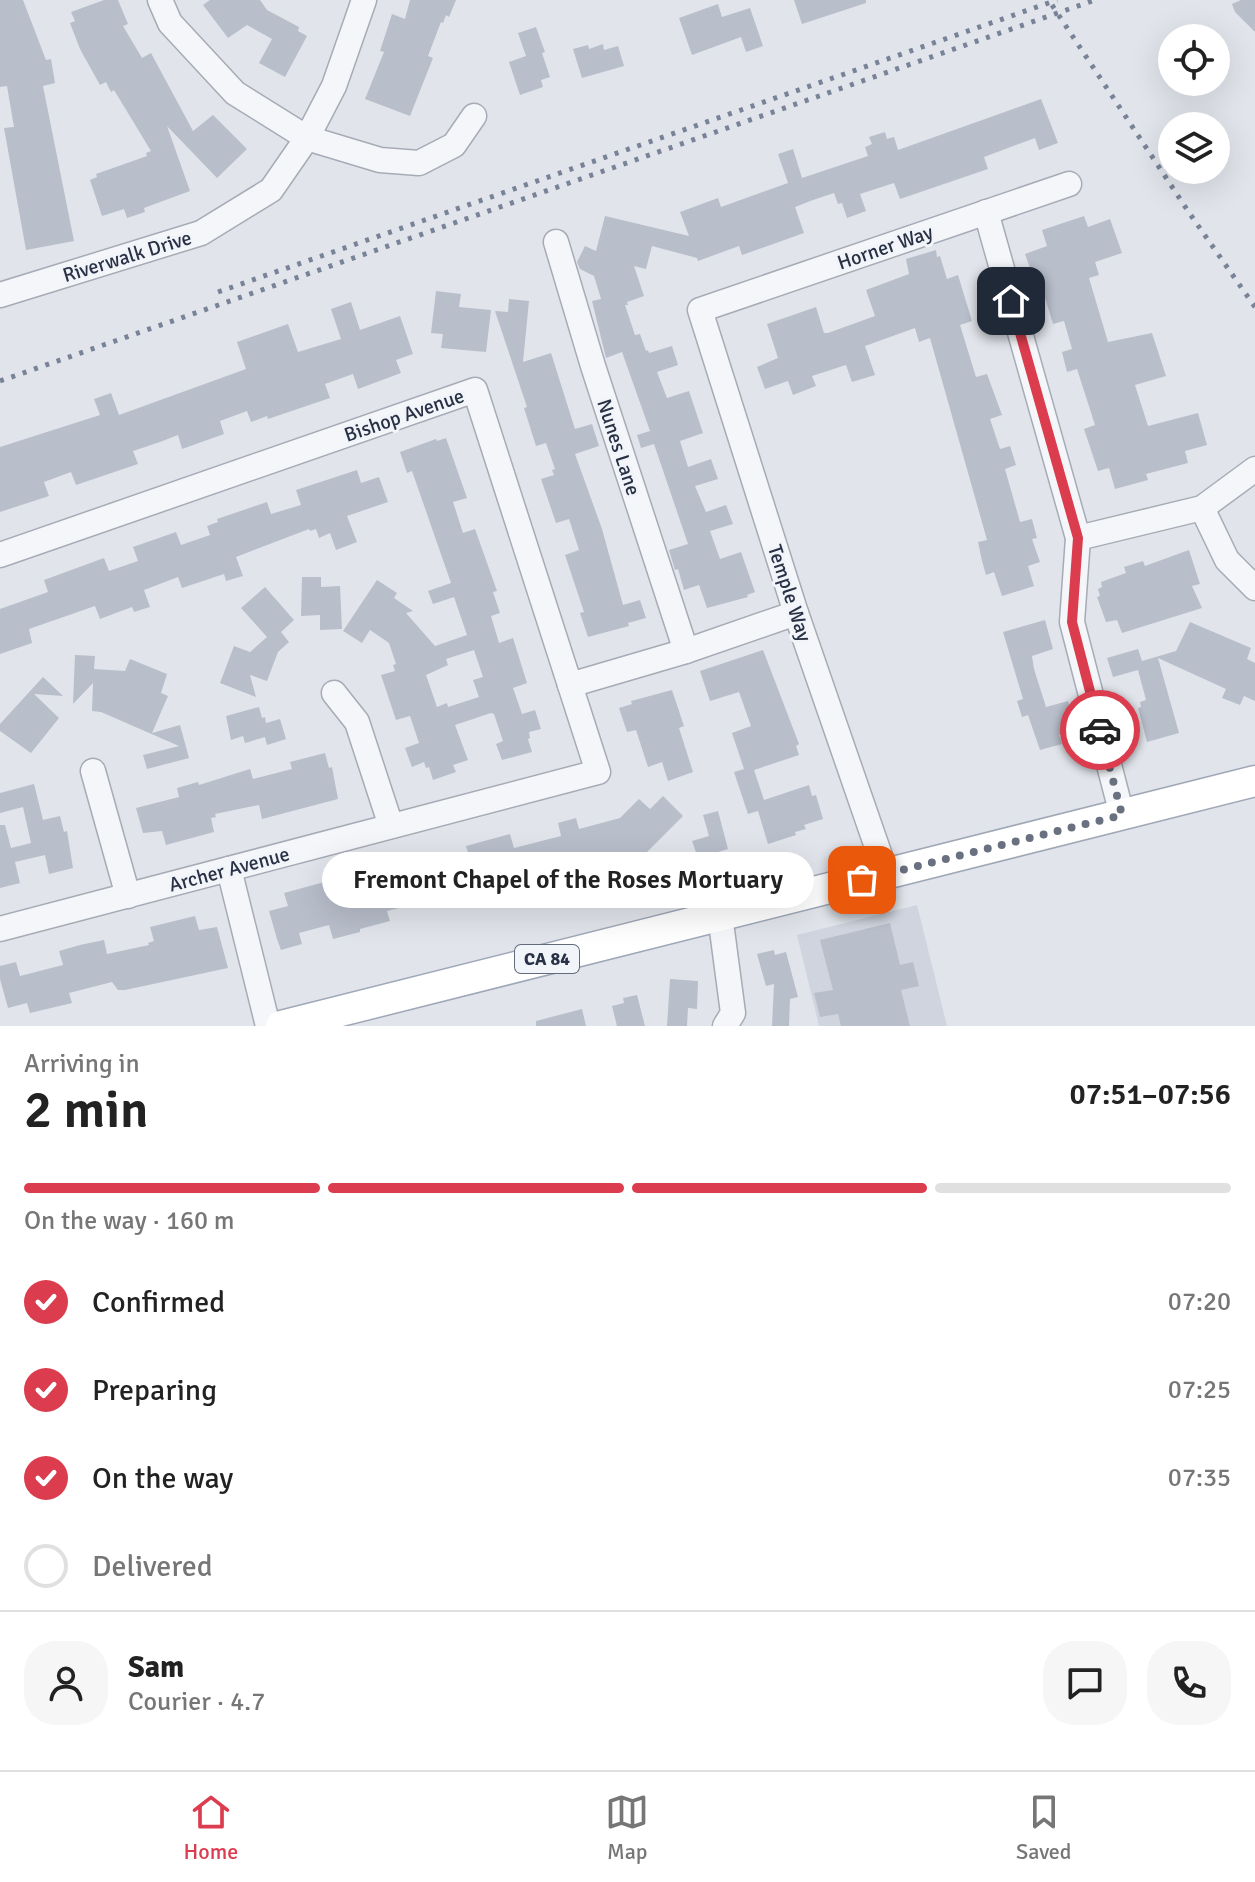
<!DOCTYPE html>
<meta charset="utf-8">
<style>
:root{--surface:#fff;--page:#f6f6f6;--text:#222;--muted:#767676;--line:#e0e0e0;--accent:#db3c4e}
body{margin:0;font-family:Signika,sans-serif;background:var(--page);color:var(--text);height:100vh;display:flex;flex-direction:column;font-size:30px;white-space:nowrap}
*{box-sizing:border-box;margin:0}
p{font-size:26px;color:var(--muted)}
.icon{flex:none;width:44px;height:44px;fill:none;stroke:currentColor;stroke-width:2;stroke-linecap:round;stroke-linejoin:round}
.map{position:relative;height:1026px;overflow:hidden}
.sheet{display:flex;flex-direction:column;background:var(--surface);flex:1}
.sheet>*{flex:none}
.fabs{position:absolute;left:1158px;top:24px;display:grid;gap:16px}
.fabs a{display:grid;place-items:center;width:72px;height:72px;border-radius:50%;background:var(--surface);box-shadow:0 8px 32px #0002;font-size:40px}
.pin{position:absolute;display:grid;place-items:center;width:68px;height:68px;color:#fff;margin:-34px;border-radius:16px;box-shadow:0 4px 12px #0006}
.courier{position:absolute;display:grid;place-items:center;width:80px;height:80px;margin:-40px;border:6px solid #db3c4e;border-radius:50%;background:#fff;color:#222;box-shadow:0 2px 10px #0007}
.bubble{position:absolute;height:56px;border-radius:28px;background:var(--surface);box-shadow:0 8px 32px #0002;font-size:26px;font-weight:600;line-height:56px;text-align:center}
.overview em{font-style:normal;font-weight:600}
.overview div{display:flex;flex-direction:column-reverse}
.overview{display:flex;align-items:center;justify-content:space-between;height:136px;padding:0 24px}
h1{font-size:52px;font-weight:600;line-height:60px}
.bar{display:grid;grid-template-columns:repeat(4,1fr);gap:12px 8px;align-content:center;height:96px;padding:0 24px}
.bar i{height:10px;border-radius:6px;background:var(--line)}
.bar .active{background:var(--accent)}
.bar p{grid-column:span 4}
.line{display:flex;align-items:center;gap:20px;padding:0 24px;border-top:2px solid var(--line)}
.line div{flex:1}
.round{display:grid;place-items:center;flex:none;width:84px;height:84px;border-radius:32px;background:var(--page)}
ol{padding:0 24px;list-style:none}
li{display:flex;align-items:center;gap:24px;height:88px}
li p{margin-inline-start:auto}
li .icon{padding:8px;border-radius:50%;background:var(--accent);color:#fff;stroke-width:4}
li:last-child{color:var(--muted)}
li i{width:44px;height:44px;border:4px solid var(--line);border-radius:50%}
.dock{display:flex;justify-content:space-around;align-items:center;height:112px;border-top:2px solid var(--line);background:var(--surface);font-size:22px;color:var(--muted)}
.dock a{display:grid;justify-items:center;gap:4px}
.dock .active{color:var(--accent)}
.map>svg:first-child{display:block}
</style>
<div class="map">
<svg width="1255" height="1026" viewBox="0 0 1255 1026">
<rect width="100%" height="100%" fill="#e1e5eb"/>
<polygon fill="#cfd4de" points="917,905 947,1026 819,1026 797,935"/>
<g fill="#b8beca" fill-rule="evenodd">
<polygon points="0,0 23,0 46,60 51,59 55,83 43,86 74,241 26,250 4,128 14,127 7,86 0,87"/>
<polygon points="104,0 118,0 128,24 123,26 142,58 151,53 193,131 213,115 247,149 217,178 167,126 190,191 144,208 145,212 127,218 124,209 102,216 90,180 97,177 96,174 147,156 146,153 151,151 114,90 111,92 106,82 100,85 80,49 70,23 75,21 71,12"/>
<polygon points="210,0 260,0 267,10 299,27 298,31 307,36 285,77 259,63 272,39 247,25 228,38 203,5"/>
<polygon points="410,0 456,0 449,17 446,15 443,23 441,22 428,56 433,58 410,116 365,99 384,52 380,51 392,14 405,19"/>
<polygon points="794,0 866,0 866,3 802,24"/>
<polygon points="1241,0 1255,0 1255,32 1235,12 1232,4"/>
<polygon points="718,4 722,17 750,8 763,46 746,52 741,37 692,55 679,18"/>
<polygon points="536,27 545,52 542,53 550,77 541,80 543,87 520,95 509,62 526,56 518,33"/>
<polygon points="603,44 604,50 618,46 624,66 582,78 573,49 588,45 589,49"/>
<polygon points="1041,99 1058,143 1039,150 1035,138 984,157 988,169 900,199 894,183 860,194 866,211 847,218 842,203 838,204 834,193 813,200 795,207 804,233 742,255 739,246 698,261 697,258 652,246 646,269 634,266 644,296 627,302 628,305 625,305 635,335 640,334 646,351 648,350 649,353 672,346 678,365 657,372 667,398 689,391 703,433 680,441 688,467 711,459 718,479 695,486 706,512 726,505 733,524 710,531 720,559 741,552 755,592 747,595 748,597 707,608 699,585 684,590 678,569 675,570 669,550 688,544 654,444 641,448 637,435 650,431 622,352 606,358 592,301 601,299 594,276 580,269 577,262 585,246 596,251 605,216 689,236 680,212 718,198 721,207 788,183 778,154 793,149 802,178 868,156 865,147 872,144 869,137 885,132 887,139 894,137 898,150"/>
<polygon points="1084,216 1088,227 1110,219 1122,253 1095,262 1099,275 1089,278 1108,342 1152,333 1166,376 1135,385 1148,426 1198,413 1207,445 1185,451 1188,463 1146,474 1148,480 1115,489 1109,468 1098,471 1084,429 1095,425 1077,369 1067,372 1062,352 1072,349 1064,321 1053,324 1040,281 1035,283 1025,254 1047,246 1042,230"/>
<polygon points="936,250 937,257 940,256 947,279 958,275 972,321 960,325 976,377 987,374 1002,415 990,419 1000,449 1010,446 1016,465 1005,469 1020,522 1032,519 1037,538 1032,539 1040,562 1028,566 1034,586 1002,596 994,572 986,575 982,561 978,542 987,540 930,338 919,342 915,328 865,346 875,375 852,382 846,365 812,376 816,386 793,395 788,381 765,389 757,367 778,358 767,324 816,307 824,333 828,333 875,316 866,290 909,274 906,259"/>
<polygon points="436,291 461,294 459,307 491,310 486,352 441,348 443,334 431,333"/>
<polygon points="509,299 529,301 523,362 551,353 575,429 592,424 599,446 575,454 602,529 623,605 640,600 646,618 628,623 629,626 588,637 580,613 584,612 565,555 579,550 569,519 556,523 541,479 554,475 552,470 555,469 546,443 536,446 524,408 527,407 495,311 508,312"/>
<polygon points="351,302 360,330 400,316 413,354 396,360 401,373 358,389 353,374 325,384 330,398 268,419 267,416 251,422 247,411 220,421 224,434 182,449 178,435 160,442 133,451 138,464 76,485 71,472 44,482 49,496 0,512 0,447 100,415 94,399 111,393 119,415 246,369 237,342 288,324 298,352 341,339 331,309"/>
<path d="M446,438L467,498L453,502L463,533L475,529L497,591L493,592L500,613L491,616L499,643L513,638L527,683L513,688L522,714L535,710L541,729L529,732L530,738L528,739L532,752L502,760L496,744L503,741L494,714L491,713L455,725L468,760L453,765L456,772L433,780L429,767L426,768L424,762L412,767L405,748L419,743L410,716L396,720L381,675L395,671L393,665L396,664L389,643L370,630L362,643L343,631L377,580L397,593L394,598L413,611L406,613L435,646L467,635L454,597L433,604L428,591L451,583L412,471L407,473L400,452L436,439L437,441ZM474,650L483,677L473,680L479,697L448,707L447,703L437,707L426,675L448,665L446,659Z"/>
<polygon points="357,470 361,483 379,477 388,502 347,516 357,542 336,550 330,533 319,538 316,529 310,531 309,529 236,557 243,576 226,581 224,574 182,588 178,577 144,590 150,607 134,612 132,607 100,619 95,606 29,629 32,643 0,654 0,609 48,592 44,580 104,558 109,571 138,561 133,547 176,532 181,545 210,535 207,526 218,522 217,519 267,502 271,514 301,505 296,490"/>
<polygon points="1189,550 1200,584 1192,586 1202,608 1122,633 1117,620 1106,622 1097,597 1100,596 1098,589 1102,587 1101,582 1126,573 1124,567 1143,561 1145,566"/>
<polygon points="302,577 321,577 321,587 340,586 342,629 320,630 320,615 301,616"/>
<polygon points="265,587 294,620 281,632 289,642 278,652 267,681 250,675 256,697 220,683 234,646 250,652 267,637 241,608"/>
<polygon points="1045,620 1053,649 1032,656 1034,669 1046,707 1068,701 1077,729 1059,735 1062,744 1040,750 1028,715 1022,717 1017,701 1023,699 1003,632"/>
<polygon points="1190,622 1251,648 1247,659 1255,663 1255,701 1244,696 1240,705 1222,698 1226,689 1158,658 1179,733 1147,742 1138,708 1141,707 1140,702 1146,700 1138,670 1113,677 1107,658 1138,649 1142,661 1176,651"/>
<polygon points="763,650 799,744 796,746 799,755 754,770 764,800 809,785 812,796 816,795 823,819 804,825 806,829 795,832 796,835 768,844 758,811 748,814 734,772 744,769 732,733 751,726 739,692 710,701 700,671"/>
<polygon points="75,655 95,656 94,669 125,671 130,659 167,674 161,693 168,696 152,733 180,725 189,758 147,769 143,755 179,746 101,712 92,711 93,683 73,704"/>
<polygon points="43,677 63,696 34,694 59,718 31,753 0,731 0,724"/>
<polygon points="672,690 684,726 679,728 693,772 668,781 662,762 648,767 636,730 627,732 619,708 632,704 631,701"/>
<polygon points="259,707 262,718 265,717 266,723 280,719 286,739 267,745 265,737 245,743 243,736 231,740 226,716"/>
<polygon points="325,753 329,768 332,767 338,799 262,819 259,805 215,814 216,817 211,818 214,832 166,845 162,831 143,833 136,808 179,797 177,788 198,782 199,785 250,769 253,779 292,769 290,762"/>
<polygon points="34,784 43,820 60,816 64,832 67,831 73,868 49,874 45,855 15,862 20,883 0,888 0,825 5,825 11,848 31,843 23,807 0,813 0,793"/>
<polygon points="663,796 683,816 629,870 604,877 603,872 553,885 552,880 511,890 508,880 387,911 390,921 360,929 360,932 333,939 329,925 299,933 302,944 281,950 277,939 269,911 288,906 284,893 328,881 332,895 338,894 379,883 375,869 420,858 423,871 470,860 466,846 510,834 514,848 561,836 558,823 576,818 579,829 620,818 639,799 650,809"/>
<polygon points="718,811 728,849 698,858 692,841 709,836 703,815"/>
<polygon points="195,916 199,930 217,927 228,968 125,990 118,990 112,982 69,993 72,1003 68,1004 30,1013 27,1003 8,1008 0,979 0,966 16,962 20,976 63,965 59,951 80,945 104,940 107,954 149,945 148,943 154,941 150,927"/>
<polygon points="890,923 900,965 913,962 919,986 901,990 910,1026 841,1026 838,1014 820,1017 814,993 833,990 820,940"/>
<polygon points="774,950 775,955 786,952 798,997 790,999 789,1026 772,1026 774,984 766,986 757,954"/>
<polygon points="670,979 698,981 697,1009 688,1008 687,1026 667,1026"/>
<polygon points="637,995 645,1026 617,1026 612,1006 624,1003 623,998"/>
<polygon points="582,1009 586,1026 536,1026 536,1021"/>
</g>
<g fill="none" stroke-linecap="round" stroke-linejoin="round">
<g stroke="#a6abb6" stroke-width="27">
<g id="minor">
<polyline points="160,0 170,23 235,93 307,138 380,160 419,163 454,145 474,116"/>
<polyline points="986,212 1078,538 1072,622 1122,815"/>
<polyline points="556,242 593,366 686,651"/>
<polyline points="0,295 201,233 271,190 307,138 334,86 364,0"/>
<polyline points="1202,508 1227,560 1255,588"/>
<polyline points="1078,538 1202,508 1255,469"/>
<polyline points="0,555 475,390 598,772 0,929"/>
<polyline points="570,685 686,651 796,613"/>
<polyline points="334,693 357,722 391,826"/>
<polyline points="93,771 128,896"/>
<polyline points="229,869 268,1026"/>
<polyline points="886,873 796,613 700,310 1069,184"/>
<polyline points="720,915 733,1013 725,1026"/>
</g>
</g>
<g stroke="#a0a8b8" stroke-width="33">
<polyline id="major" points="281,1026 1255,781"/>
</g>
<use href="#minor" stroke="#f5f6f9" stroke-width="24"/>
<use href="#major" stroke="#fff" stroke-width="30"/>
<g stroke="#798397" stroke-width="5" stroke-dasharray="4 8" stroke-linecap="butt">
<polyline points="1052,5 1190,214 1255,307"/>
<polyline points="218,292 1057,0"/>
<polyline points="0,381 1095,0"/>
</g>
</g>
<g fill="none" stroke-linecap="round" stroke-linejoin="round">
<polyline stroke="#69707f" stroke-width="8" stroke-dasharray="0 14.4" points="862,880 1122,815 1100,730"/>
<polyline stroke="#db3c4e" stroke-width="10" points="1011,301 1078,538 1072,622 1100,730"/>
</g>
<g text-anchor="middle" stroke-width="6" stroke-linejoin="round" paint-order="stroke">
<rect fill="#f1f4f8" stroke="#646c7b" stroke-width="2" x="515" y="945" width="64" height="28" rx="6"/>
<g font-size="18" font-weight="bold" fill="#283145">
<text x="547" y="965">CA 84</text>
</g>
<g font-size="20" fill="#283145" stroke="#f1f4f8">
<text transform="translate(885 247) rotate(-19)" y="7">Horner Way</text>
<text transform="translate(127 256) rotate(-17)" y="7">Riverwalk Drive</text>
<text transform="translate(404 415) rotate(-19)" y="7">Bishop Avenue</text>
<text transform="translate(619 447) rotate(72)" y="7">Nunes Lane</text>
<text transform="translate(790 593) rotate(72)" y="7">Temple Way</text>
<text transform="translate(229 869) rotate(-15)" y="7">Archer Avenue</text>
</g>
</g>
</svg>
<div class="fabs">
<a><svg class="icon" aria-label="locate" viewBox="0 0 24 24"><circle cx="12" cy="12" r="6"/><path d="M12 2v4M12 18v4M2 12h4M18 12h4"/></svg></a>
<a><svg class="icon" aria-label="layers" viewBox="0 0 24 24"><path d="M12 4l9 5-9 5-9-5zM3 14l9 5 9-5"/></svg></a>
</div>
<div class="pin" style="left:862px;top:880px;background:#ea580c"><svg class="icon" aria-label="bag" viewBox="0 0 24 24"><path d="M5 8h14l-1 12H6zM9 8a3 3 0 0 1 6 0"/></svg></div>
<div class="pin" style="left:1011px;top:301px;background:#1f2937"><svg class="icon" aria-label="home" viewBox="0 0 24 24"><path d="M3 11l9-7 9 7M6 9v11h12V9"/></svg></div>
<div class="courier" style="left:1100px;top:730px"><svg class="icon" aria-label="car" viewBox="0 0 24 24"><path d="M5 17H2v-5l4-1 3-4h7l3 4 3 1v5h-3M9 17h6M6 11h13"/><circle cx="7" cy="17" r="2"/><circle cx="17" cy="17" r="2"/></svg></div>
<div class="bubble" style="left:322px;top:852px;width:492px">Fremont Chapel of the Roses Mortuary</div>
</div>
<section class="sheet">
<div class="overview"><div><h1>2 min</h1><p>Arriving in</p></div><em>07:51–07:56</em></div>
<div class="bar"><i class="active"></i><i class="active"></i><i class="active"></i><i></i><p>On the way · 160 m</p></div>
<ol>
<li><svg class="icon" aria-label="check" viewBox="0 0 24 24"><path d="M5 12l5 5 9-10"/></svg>Confirmed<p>07:20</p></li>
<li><svg class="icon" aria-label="check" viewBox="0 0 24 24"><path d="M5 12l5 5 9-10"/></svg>Preparing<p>07:25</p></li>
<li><svg class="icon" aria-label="check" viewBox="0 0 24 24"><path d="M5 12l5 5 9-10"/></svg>On the way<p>07:35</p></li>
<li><i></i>Delivered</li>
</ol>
<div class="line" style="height:144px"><a class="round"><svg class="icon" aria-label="person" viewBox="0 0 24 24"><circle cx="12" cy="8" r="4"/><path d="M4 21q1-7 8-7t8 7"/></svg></a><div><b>Sam</b><p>Courier · 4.7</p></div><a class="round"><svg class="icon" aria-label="chat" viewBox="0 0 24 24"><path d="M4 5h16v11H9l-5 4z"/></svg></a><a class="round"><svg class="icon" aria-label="phone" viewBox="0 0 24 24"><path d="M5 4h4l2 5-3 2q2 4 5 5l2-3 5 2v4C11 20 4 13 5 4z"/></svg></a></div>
</section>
<nav class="dock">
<a class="active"><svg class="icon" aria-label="home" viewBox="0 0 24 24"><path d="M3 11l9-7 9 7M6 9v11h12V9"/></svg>Home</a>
<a><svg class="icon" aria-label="map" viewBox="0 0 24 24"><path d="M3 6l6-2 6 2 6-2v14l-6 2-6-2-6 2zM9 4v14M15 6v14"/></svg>Map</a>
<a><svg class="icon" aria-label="saved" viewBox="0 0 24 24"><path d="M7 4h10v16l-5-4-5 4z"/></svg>Saved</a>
</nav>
